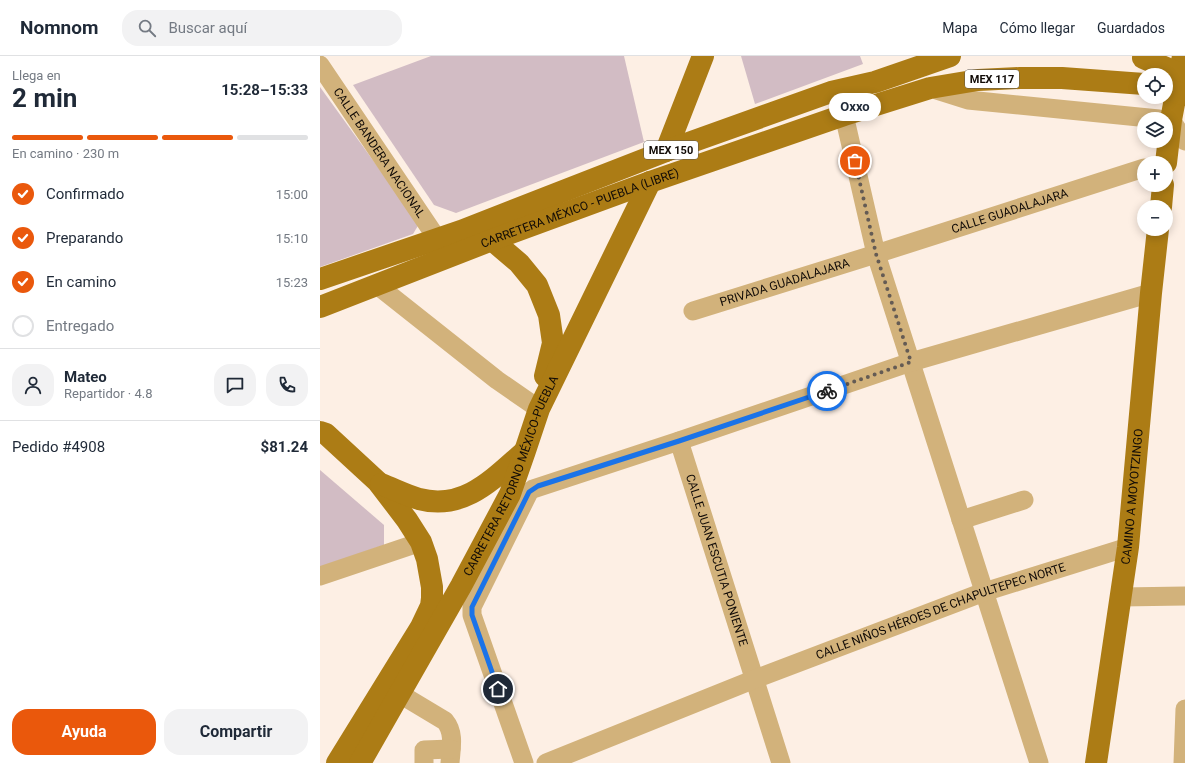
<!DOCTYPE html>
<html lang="es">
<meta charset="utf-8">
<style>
:root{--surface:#fff;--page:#f2f2f3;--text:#1f2937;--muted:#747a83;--line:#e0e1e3;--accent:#ea580c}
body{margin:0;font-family:Roboto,sans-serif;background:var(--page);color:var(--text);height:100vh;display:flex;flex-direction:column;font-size:15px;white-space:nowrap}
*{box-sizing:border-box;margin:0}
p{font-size:13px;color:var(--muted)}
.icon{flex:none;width:22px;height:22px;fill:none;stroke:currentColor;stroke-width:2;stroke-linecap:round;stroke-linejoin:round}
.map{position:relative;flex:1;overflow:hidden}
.details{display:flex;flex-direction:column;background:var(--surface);width:320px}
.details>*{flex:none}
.controls{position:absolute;left:817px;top:12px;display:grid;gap:8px}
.controls a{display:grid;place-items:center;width:36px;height:36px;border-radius:50%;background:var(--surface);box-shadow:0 2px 10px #0003;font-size:20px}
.pin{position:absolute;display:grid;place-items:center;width:34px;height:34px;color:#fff;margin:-17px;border:2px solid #fff;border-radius:50%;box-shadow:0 1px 4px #0007}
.courier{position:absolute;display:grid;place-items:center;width:40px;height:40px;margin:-20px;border:3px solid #1a73e8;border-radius:50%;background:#fff;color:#222;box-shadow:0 1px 5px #0007}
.bubble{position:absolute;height:28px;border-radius:14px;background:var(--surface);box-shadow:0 2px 10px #0003;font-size:13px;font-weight:700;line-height:28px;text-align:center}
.head em{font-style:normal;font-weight:700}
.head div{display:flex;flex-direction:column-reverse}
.head{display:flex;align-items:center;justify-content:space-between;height:68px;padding:0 12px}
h1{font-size:26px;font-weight:700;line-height:30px}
.bar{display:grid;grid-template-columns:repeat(4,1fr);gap:6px 4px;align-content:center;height:48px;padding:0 12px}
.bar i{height:5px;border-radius:3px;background:var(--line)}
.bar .active{background:var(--accent)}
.bar p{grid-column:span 4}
.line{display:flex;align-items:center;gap:10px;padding:0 12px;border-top:1px solid var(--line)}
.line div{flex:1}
.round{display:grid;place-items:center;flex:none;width:42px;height:42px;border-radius:16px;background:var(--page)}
ol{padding:0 12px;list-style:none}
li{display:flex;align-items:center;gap:12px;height:44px}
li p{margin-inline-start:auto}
li .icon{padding:4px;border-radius:50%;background:var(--accent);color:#fff;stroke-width:4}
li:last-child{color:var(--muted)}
li i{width:22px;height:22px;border:2px solid var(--line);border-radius:50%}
.action{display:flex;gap:8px;margin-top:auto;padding:8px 12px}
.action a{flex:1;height:46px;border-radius:16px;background:var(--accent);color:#fff;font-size:16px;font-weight:700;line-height:46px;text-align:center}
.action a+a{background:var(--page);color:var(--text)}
header{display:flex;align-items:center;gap:24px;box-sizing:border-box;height:56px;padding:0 20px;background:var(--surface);border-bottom:1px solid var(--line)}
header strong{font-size:19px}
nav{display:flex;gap:22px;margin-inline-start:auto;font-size:14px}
.search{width:280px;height:36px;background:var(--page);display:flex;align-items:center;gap:10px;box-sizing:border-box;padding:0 14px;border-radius:16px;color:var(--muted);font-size:15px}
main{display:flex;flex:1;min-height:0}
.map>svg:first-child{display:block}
</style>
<header>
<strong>Nomnom</strong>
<div class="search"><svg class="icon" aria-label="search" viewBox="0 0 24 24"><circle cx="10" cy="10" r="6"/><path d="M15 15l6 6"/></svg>Buscar aquí</div>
<nav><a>Mapa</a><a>Cómo llegar</a><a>Guardados</a></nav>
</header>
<main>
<section class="details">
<div class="head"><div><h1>2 min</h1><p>Llega en</p></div><em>15:28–15:33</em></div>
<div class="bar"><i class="active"></i><i class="active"></i><i class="active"></i><i></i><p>En camino · 230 m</p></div>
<ol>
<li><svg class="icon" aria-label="check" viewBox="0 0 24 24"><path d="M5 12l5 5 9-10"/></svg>Confirmado<p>15:00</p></li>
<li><svg class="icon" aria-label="check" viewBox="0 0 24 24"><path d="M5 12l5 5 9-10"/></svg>Preparando<p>15:10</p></li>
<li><svg class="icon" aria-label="check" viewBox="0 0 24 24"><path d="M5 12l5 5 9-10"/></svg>En camino<p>15:23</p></li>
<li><i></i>Entregado</li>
</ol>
<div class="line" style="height:72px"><a class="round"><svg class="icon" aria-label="person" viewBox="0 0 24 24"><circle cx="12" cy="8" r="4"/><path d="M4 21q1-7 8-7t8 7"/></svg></a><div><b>Mateo</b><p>Repartidor · 4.8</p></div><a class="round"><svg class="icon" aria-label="chat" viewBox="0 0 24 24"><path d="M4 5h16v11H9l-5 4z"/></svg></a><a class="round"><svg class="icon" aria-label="phone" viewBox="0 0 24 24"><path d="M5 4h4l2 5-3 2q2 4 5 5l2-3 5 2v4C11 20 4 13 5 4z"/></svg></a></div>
<div class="line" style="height:52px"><div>Pedido #4908</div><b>$81.24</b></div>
<div class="action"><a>Ayuda</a><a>Compartir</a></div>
</section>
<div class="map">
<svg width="865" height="707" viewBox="0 0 865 707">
<rect width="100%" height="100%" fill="#fdefe4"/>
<g fill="#d2bcc4">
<polygon points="111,0 304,0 324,86 136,157 114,149 33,29"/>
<polygon points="421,0 540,0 543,8 435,48"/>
<polygon points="0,31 99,168 93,178 0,211"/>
<polygon points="0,414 64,469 64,489 0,511"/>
</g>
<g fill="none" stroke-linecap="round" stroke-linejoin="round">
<g stroke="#d2b27b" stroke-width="19">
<path id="s1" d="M0,9L118,184"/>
<polyline points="610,32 648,44 839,63"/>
<polyline points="524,59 556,198 719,707"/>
<polyline points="846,64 851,64 865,85"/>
<polyline points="57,229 177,324 219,353"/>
<path id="s2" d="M373,255L556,198L824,112"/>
<path id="s3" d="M359,385L461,707"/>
<polyline points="641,464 704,444"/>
<polyline points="0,520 101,486"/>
<polyline points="801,541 865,540"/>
<path d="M80,638L125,665C135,677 131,693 130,707"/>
<polyline points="104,707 104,694 131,693"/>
<polyline points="204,707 152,559 152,551 209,436 213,433 359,385 591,306 831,237"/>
<path id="s4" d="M226,707L435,623L664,536L808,491"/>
<polyline points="863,707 865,653"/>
</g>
<g stroke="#ac7c15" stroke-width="22">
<polyline points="346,95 383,0"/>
<polyline points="846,107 851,64 863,0"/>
<polyline points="841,151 843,129"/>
<polyline points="162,179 172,184 199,207 217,229 229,259 233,287 225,320"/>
<polyline points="0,223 141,175 346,95 511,36 555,26 630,0"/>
<path id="s5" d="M0,251L172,184L330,126L524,59L610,32L658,24L700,22H742L824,28"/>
<polyline points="0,376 6,378 58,426 87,464 101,486 107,503 112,531 112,542 111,550 101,571 17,707"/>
<path d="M61,428C74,433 86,439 99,443C144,455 173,423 204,396"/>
<path id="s6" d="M40,707L141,530L190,438L205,395L219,353L330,126"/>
<path id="s7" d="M776,707L808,491L831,237L838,173"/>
</g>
<g stroke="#ac7c15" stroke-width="22">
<polyline points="823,2 865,20"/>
<polyline points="846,33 865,39"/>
</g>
</g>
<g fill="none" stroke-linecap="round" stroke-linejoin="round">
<polyline stroke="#645b54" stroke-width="4" stroke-dasharray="0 7.2" points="507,335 591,306 556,198 535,105"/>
<polyline stroke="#1a73e8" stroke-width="5" points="178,633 152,559 152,551 209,436 218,430 359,385 507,335"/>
</g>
<g text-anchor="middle" stroke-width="3" stroke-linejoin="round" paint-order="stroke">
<g fill="#fff" stroke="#585451" stroke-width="1">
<rect x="645" y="14" width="54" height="18" rx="3"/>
<rect x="324" y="85" width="54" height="18" rx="3"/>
</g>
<g font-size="11" font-weight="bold" fill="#110b07">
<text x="672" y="27">MEX 117</text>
<text x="351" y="98">MEX 150</text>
</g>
<g font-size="12" fill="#110b07" stroke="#fff">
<text dy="4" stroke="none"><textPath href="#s1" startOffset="106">CALLE BANDERA NACIONAL</textPath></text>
<text dy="4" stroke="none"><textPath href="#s5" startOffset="278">CARRETERA MÉXICO - PUEBLA (LIBRE)</textPath></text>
<text dy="4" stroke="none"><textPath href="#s2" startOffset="332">CALLE GUADALAJARA</textPath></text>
<text dy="4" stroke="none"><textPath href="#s2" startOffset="96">PRIVADA GUADALAJARA</textPath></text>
<text dy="4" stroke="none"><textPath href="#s6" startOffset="325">CARRETERA RETORNO MÉXICO-PUEBLA</textPath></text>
<text dy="4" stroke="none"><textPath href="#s7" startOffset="269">CAMINO A MOYOTZINGO</textPath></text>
<text dy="4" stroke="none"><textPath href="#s3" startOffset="125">CALLE JUAN ESCUTIA PONIENTE</textPath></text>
<text dy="4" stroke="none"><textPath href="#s4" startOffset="423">CALLE NIÑOS HÉROES DE CHAPULTEPEC NORTE</textPath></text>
</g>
</g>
</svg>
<div class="controls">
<a><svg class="icon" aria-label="locate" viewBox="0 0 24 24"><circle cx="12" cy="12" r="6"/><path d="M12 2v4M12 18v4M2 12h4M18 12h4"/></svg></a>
<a><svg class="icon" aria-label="layers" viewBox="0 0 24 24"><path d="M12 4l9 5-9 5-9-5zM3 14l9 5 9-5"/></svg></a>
<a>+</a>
<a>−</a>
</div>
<div class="pin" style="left:535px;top:105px;background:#ea580c"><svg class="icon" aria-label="bag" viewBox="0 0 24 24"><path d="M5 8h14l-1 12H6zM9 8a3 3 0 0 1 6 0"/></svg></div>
<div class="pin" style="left:178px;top:633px;background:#1f2937"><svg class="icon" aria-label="home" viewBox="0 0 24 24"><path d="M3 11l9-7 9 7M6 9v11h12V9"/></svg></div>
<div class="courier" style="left:507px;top:335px"><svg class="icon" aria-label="bike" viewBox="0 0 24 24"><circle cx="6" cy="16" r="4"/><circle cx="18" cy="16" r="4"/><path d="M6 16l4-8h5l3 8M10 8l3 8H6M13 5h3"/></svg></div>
<div class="bubble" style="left:509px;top:37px;width:52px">Oxxo</div>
</div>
</main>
